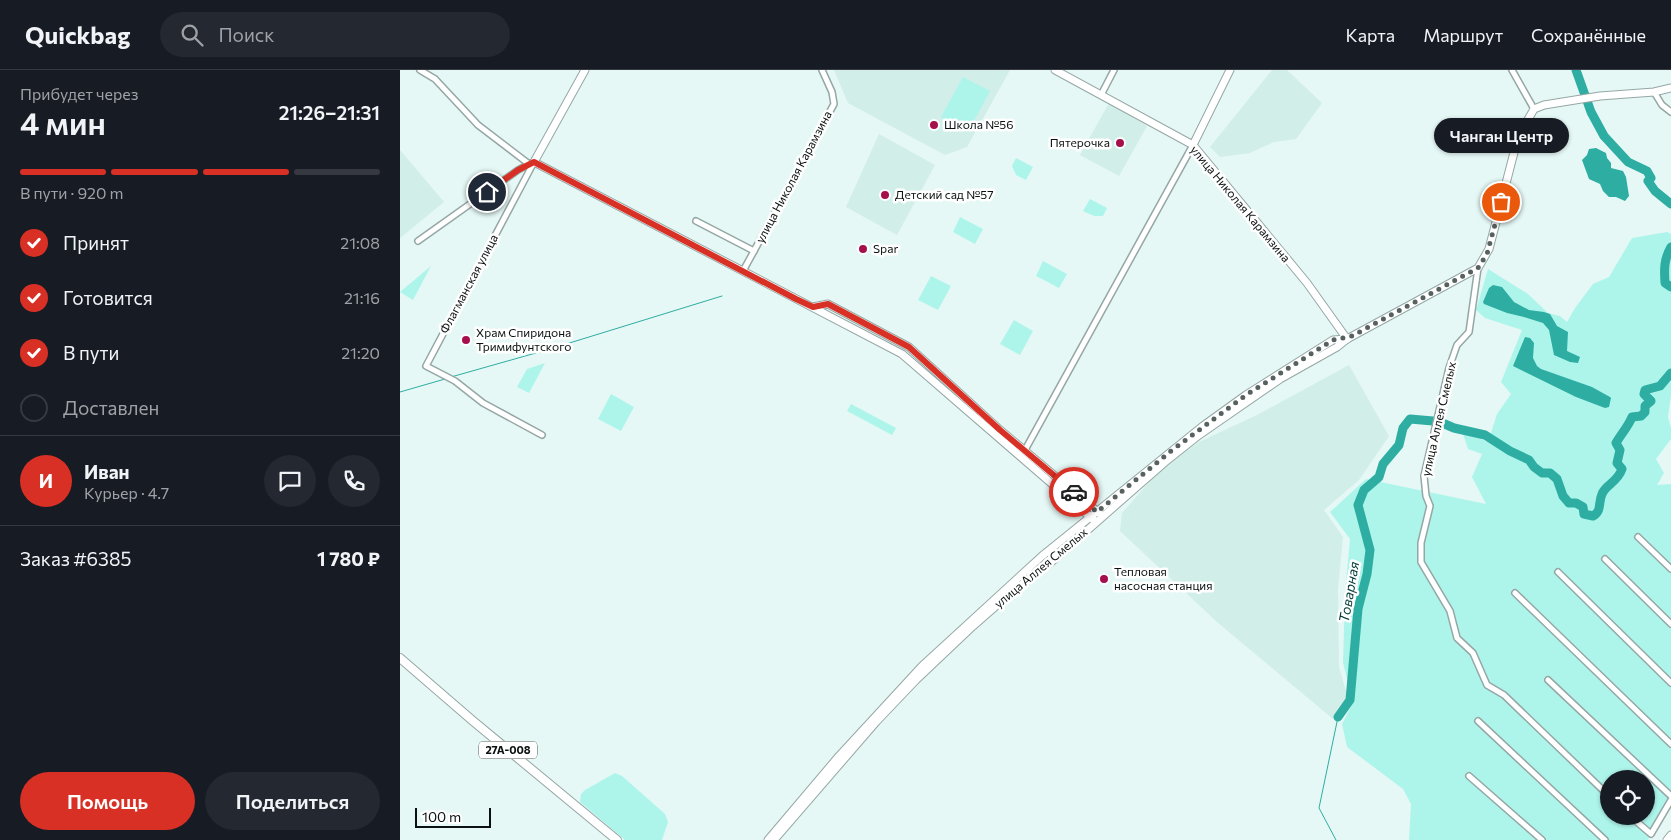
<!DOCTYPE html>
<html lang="ru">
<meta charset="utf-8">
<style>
:root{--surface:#171b24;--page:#242831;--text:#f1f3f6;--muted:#9ea1a6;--line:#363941;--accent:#d93025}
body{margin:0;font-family:Commissioner,sans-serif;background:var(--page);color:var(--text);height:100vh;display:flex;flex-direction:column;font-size:19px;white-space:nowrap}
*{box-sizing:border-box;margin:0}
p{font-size:16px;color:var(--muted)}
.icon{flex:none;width:28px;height:28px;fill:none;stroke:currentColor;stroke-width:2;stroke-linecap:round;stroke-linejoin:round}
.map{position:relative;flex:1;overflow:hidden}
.panel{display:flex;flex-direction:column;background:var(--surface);width:400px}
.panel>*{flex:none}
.buttons{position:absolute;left:1200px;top:700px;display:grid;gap:10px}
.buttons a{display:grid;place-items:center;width:55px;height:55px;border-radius:50%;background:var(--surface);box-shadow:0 1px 4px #0004;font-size:25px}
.scale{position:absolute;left:15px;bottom:12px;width:76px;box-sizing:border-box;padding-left:5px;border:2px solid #0a1110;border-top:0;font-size:14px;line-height:18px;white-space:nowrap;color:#0a1110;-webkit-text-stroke:4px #fff;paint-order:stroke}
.pin{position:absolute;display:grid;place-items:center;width:42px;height:42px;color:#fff;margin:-21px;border:2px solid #fff;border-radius:50%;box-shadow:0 1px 5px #0007}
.courier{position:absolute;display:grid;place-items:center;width:50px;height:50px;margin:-25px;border:4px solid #d93025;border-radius:50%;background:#fff;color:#222;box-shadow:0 1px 6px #0007}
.bubble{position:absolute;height:35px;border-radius:18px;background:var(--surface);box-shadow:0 1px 4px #0004;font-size:16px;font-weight:600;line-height:35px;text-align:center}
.summary em{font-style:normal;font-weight:600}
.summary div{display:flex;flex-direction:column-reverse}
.summary{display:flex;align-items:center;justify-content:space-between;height:85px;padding:0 20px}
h1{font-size:32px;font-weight:600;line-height:38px}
.bar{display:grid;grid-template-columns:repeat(4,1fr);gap:8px 5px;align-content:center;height:60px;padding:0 20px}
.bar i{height:6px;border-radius:4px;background:var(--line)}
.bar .current{background:var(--accent)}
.bar p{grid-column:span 4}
.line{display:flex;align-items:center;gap:12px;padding:0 20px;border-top:1px solid var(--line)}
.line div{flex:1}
.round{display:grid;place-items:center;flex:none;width:52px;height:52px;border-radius:26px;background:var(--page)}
ol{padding:0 20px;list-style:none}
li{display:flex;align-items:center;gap:15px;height:55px}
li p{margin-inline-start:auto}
li .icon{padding:5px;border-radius:50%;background:var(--accent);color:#fff;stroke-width:4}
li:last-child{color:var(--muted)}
li i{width:28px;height:28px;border:2px solid var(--line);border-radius:50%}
.button{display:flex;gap:10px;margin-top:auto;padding:10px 20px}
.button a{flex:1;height:58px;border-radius:30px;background:var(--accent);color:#fff;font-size:20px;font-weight:600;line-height:58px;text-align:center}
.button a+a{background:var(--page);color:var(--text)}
header{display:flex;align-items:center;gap:30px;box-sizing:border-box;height:70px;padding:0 25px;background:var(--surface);border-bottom:1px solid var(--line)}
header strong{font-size:24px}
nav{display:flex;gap:28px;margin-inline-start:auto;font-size:18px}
.search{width:350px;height:45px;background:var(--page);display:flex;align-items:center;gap:12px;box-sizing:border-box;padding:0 18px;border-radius:28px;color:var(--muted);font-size:19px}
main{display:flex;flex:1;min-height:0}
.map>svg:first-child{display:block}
</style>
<header>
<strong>Quickbag</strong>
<div class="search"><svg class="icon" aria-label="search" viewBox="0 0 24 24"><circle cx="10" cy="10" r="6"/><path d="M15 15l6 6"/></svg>Поиск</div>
<nav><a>Карта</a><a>Маршрут</a><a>Сохранённые</a></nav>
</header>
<main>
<section class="panel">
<div class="summary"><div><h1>4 мин</h1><p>Прибудет через</p></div><em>21:26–21:31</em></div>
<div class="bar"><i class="current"></i><i class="current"></i><i class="current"></i><i></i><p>В пути · 920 m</p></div>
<ol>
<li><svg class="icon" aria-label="check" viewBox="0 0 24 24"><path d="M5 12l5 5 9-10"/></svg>Принят<p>21:08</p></li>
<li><svg class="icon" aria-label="check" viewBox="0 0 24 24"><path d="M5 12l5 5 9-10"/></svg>Готовится<p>21:16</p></li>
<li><svg class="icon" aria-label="check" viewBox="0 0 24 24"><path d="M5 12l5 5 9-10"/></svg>В пути<p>21:20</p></li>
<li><i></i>Доставлен</li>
</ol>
<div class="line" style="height:90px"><b class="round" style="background:var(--accent);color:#fff">И</b><div><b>Иван</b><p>Курьер · 4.7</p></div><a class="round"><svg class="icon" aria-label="chat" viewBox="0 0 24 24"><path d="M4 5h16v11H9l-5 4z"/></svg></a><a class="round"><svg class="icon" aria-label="phone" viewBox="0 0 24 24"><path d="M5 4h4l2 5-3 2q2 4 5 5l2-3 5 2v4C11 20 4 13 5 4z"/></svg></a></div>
<div class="line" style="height:65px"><div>Заказ #6385</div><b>1 780 ₽</b></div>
<div class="button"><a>Помощь</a><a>Поделиться</a></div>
</section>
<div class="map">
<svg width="1271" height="770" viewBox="0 0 1271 770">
<rect width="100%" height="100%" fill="#e5f8f5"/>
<g fill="#d1eee9">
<polygon points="434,0 610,0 567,77 545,85 448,33"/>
<polygon points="872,0 887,0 922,33 896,69 874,72 850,83 820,87 810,77"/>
<polygon points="709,33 747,56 719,106 680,85"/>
<polygon points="479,64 535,95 497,165 446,137"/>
<polygon points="0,80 44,132 0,168"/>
<polygon points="949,295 989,366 959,410 924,440 943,467 938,519 939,597 948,628 933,649 817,552 720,461 722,443 761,399 799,372 857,345"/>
</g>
<g fill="#adf5eb" fill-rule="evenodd">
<polygon points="563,7 590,21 568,62 541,47"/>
<polygon points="616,88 633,97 626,110 616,105 612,96"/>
<polygon points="690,129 707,138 703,146 694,146 683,141"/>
<polygon points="560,147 583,159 575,174 553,162"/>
<path d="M1267,162L1271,164V325L1268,347L1271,358V369L1256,389L1264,403L1257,415L1271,414V732L1248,770H1009L1011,734L1003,719L947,677L942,654L953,633L943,593L945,523L950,469L930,442L966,409L1086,434L1072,407L1082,384L1068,379L1062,361L1088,372L1097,344L1111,324L1101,312L1122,260L1085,248L1076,240L1088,199L1128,224L1148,243L1160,246L1167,252L1175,238L1193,214L1209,207L1232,168ZM1209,709H1246V746H1209Z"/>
<polygon points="643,191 667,204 659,218 636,206"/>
<polygon points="31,196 13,230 0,222"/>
<polygon points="531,206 551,216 538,240 518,230"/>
<polygon points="614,250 633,261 620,285 600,274"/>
<polygon points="145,293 129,323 117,317 127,299"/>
<polygon points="211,324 234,337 221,361 198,349"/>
<polygon points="451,334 496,358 492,365 447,341"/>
<polygon points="215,703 222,706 265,744 268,752 262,770 225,770 180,732 181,724 185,720"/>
</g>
<g fill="#2eada2">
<polygon points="1196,78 1206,83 1207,88 1211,93 1211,98 1223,101 1226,107 1229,126 1225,131 1216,127 1209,127 1203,121 1200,114 1189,109 1182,90 1187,85 1189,79"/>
<polygon points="1093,215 1102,217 1114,232 1129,240 1144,242 1150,244 1157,256 1168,262 1167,281 1180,287 1178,293 1170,292 1154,285 1149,260 1143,253 1124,247 1107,243 1084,234 1083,232 1089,218"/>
<polygon points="1125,267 1130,268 1134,273 1133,288 1137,296 1141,299 1192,317 1210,327 1211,328 1209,337 1205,338 1176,327 1113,296"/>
</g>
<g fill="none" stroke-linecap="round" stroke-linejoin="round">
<g stroke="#2eada2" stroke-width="1">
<polyline points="51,307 150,279 322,226"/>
<polyline points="0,322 45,309"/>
<polyline points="936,770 919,738 938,647"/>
</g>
<g stroke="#2eada2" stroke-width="9">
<polyline points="1176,0 1191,42 1204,66 1228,92 1247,101 1251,108 1248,111 1255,121 1271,134"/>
<path d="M1271,177C1264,189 1264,199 1265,213L1271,217"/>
<path d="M1040,352L1054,358L1085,365L1110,381L1129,390L1134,397L1142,403H1150L1157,409L1163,426L1169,433H1176L1183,437L1184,444L1193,446C1202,441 1198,433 1202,424C1206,414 1217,413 1222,399L1217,393L1220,380L1216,373C1221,364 1228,357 1232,347L1241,346L1245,342V336L1251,331L1244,324L1245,320L1260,316L1271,303"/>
<polyline points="938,647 950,630 958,539 967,504 970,480 958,435 964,420 979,407 983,394 999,375 1003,358 1010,349 1033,351"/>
</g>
<g stroke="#95a7a5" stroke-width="8">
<g id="street">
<polyline points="20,0 35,9 78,55 129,94"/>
<polyline points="1112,0 1134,39"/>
<polyline points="1254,22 1262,35 1271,42"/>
<polyline points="701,25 714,0"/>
<polyline points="134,92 26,296 55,311 83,333 142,365"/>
<polyline points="296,151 354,181 434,34 432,22 422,0"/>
<polyline points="18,171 118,100 131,93"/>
<polyline points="1078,198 1069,262 1057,275 1049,298 1024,406 1026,426 1030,436 1021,473 1021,492 1050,541 1057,568 1073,583 1087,615 1104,625 1209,726"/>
<polyline points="343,201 354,181"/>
<polyline points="625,380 793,75"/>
<polyline points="1238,467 1271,499"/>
<polyline points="1205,489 1271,554"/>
<polyline points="1158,502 1271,613"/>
<polyline points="1115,523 1271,674"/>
<polyline points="1148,610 1271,726"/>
<polyline points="1078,651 1205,770"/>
<polyline points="1069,706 1142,770"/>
<polyline points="1230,746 1251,764 1271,730"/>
</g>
</g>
<g stroke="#95a7a5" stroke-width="9">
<g id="secondary">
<polyline points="185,0 134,92 502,284 696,452"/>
<polyline points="655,0 793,75 907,213 947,269"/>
<polyline points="793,75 830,0"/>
<polyline points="413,237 428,234 509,277 600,360 699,443"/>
<polyline points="368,770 439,686 522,596 642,486 803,356 846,325 933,270 947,269"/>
<polyline points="374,770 476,652 516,610 573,556 614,520 650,493 765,392 799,365 880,309 937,277 947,269 1078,198 1089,179 1118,67 1134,39 1144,35 1200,26 1254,22 1271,18"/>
<polyline points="1267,770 1271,765"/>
</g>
</g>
<g stroke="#95a7a5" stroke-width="10">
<polyline id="primary" points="0,588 73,651 217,770"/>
</g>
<use href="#street" stroke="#fff" stroke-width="5"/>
<use href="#secondary" stroke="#fff" stroke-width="7"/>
<use href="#primary" stroke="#fff" stroke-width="8"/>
</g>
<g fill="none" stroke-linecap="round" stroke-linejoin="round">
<polyline stroke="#576260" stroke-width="5" stroke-dasharray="0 9" points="674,422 697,442 771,381 846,325 933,270 952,266 1078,198 1087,184 1101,132"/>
<polyline stroke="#d93025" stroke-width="6" points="87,122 118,100 134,92 396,229 413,237 428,234 509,277 600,360 674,422"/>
</g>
<g fill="#a50f4b" stroke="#fff" stroke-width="2">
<circle cx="534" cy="55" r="5"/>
<circle cx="720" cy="73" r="5"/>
<circle cx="485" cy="125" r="5"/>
<circle cx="463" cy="179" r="5"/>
<circle cx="66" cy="270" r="5"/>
<circle cx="704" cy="509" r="5"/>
</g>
<g text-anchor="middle" stroke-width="5" stroke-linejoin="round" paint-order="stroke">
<rect fill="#fff" stroke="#545858" stroke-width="1" x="79" y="671.5" width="58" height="17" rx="4"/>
<g font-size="11" font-weight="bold" fill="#0a1110">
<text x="108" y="684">27А-008</text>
</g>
<g font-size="12" fill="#0a1110" stroke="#fff" text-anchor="start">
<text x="544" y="59">Школа №56</text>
<text x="710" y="77" text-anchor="end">Пятерочка</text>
<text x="495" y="129">Детский сад №57</text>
<text x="473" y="183">Spar</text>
<text x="76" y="267">Храм Спиридона<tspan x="76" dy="14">Тримифунтского</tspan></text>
<text x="714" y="506">Тепловая<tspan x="714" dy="14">насосная станция</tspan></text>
</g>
<g font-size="12" fill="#0a1110" stroke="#fff">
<text transform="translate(394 107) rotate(-62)" y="4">улица Николая Карамзина</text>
<text transform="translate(840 134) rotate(50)" y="4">улица Николая Карамзина</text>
<text transform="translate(69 214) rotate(-62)" y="4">Флагманская улица</text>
<text transform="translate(1039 349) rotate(-77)" y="4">улица Аллея Смелых</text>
<text transform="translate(641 498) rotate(-40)" y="4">улица Аллея Смелых</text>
</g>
<g font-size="14" font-style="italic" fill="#003b36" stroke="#fff">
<text transform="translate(949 522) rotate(-80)" y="5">Товарная</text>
</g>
</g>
</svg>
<div class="buttons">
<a><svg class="icon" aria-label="locate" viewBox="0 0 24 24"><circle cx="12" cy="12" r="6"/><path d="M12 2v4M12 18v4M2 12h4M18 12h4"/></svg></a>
</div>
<div class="scale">100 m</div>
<div class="pin" style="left:1101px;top:132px;background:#ea580c"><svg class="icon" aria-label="bag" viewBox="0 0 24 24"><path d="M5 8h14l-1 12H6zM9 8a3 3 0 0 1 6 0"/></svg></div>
<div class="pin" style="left:87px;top:122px;background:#1f2937"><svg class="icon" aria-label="home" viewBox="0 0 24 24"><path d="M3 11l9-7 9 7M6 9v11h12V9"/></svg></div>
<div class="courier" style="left:674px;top:422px"><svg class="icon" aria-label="car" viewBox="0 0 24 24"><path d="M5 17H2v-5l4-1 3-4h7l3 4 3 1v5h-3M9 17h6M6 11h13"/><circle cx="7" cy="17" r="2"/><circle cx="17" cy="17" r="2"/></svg></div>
<div class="bubble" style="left:1034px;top:48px;width:135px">Чанган Центр</div>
</div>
</main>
